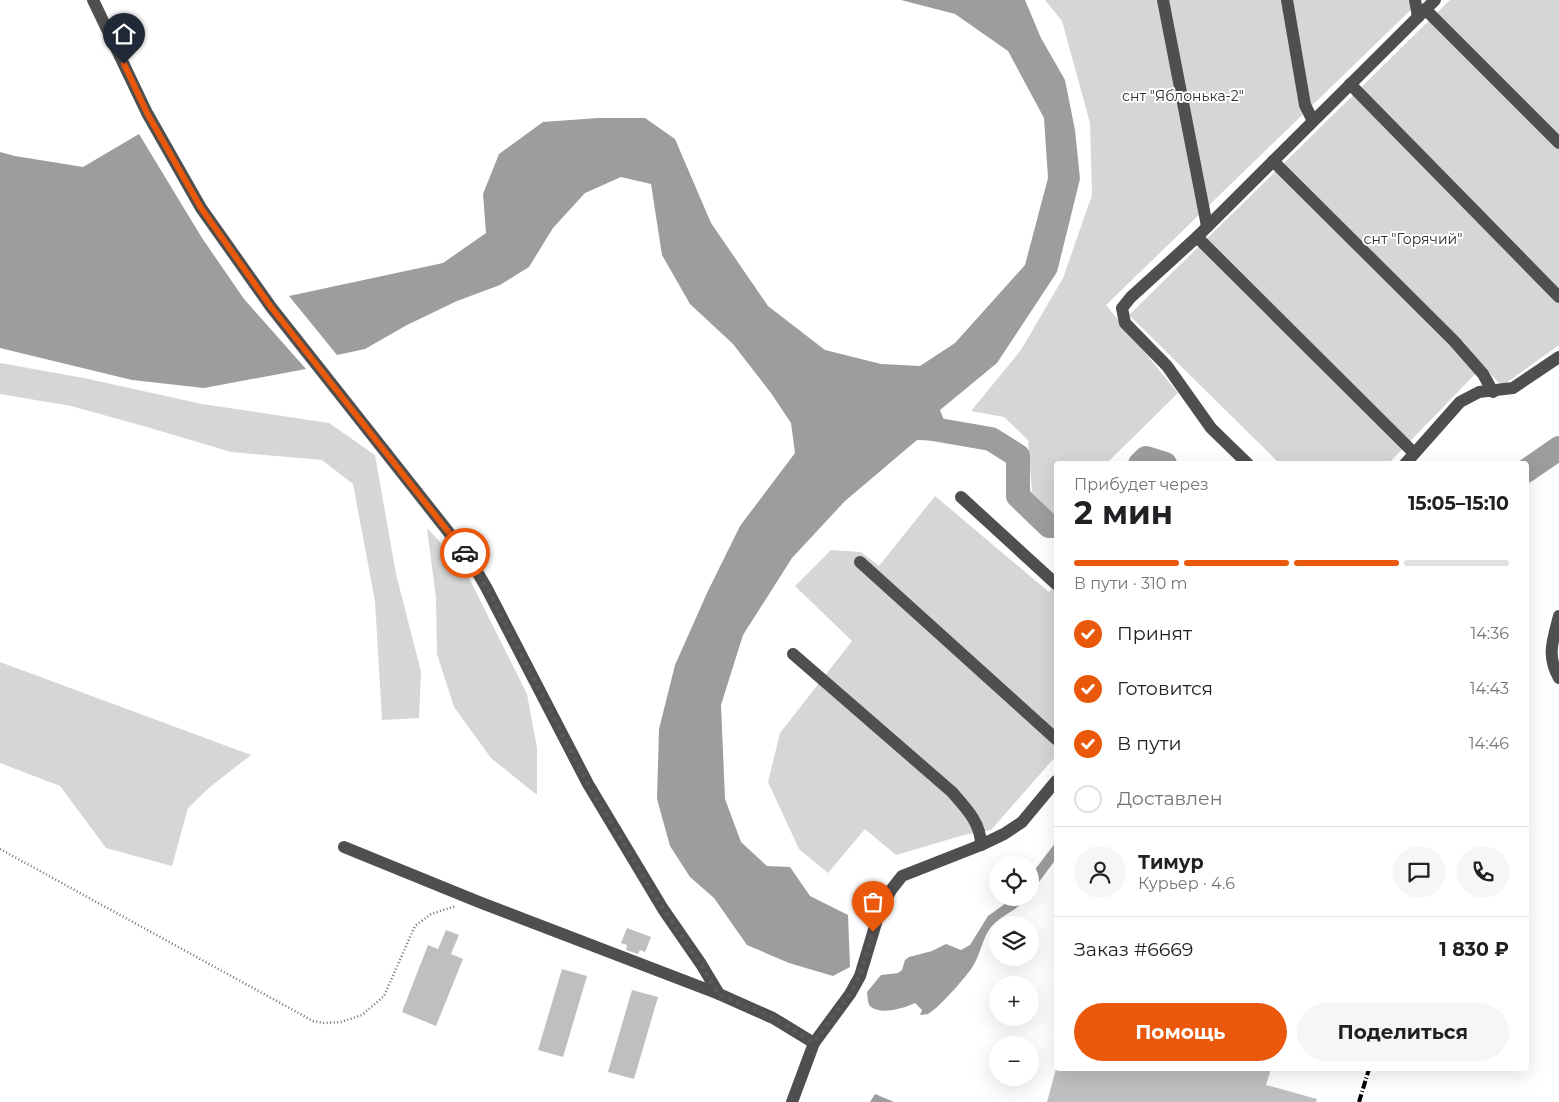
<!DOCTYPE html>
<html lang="ru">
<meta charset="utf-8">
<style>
:root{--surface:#fff;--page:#f6f6f6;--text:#202124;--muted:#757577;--line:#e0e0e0;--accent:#ea580c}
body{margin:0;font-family:Montserrat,sans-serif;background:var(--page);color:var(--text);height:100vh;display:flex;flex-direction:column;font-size:19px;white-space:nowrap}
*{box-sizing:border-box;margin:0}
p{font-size:16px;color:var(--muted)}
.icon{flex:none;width:28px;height:28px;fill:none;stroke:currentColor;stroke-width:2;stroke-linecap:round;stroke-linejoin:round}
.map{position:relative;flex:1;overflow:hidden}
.side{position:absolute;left:1054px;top:461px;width:475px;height:610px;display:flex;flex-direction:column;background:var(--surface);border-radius:5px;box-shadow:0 5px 20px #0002}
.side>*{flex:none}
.fabs{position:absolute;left:989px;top:856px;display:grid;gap:10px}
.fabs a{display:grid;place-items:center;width:50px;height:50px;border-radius:50%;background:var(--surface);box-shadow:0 5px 20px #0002;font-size:25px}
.pin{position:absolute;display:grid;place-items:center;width:42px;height:42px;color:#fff;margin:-51px -21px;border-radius:50% 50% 50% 0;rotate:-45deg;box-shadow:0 0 5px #0007}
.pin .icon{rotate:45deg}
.courier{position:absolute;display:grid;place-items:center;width:50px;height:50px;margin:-25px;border:4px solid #ea580c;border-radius:50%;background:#fff;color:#222;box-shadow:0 1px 6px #0007}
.head em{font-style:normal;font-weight:700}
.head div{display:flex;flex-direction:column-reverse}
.head{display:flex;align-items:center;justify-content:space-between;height:85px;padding:0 20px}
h1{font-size:32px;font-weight:700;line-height:38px}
.bar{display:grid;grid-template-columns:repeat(4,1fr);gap:8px 5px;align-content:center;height:60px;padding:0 20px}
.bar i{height:6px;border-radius:4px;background:var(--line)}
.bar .selected{background:var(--accent)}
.bar p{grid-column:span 4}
.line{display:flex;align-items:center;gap:12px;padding:0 20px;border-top:1px solid var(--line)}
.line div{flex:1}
.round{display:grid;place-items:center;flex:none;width:52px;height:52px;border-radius:26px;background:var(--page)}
ol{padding:0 20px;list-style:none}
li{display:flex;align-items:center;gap:15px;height:55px}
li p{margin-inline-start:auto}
li .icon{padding:5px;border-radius:50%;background:var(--accent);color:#fff;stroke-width:4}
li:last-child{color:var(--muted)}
li i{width:28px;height:28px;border:2px solid var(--line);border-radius:50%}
.button{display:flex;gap:10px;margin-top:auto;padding:10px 20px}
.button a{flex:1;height:58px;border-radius:30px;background:var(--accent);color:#fff;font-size:20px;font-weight:700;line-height:58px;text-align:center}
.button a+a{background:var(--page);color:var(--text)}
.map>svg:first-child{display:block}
</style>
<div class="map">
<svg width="1559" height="1102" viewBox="0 0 1559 1102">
<rect width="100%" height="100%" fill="#fff"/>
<g fill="#d6d6d6">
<polygon points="1045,0 1421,0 1106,305 1178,393 1106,464 1056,464 1056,513 1054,516 1032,492 1028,440 1004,417 971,411 1021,350 1063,278 1092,195 1090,123 1062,21"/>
<polygon points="1450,0 1559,0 1559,345 1502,386 1483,366 1388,464 1280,464 1129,315"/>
<polygon points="0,363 84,378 202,404 329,423 375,455 396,574 421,672 419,718 382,720 375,601 353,484 322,460 231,452 147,427 71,406 0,394"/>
<polygon points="935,496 1049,592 1056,585 1056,756 991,830 964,835 896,855 865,829 828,873 799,849 768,782 780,733 852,641 795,586 831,550 861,552 879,566"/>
<polygon points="427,528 464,568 527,694 537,748 537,795 491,758 454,707 437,654 436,598"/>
<polygon points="0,662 251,755 210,787 188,808 172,866 106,848 60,786 0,763"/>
</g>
<g fill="#9d9d9d">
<polygon points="901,0 1025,0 1041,38 1065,80 1075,130 1080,179 1057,272 997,363 940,410 949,433 948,441 917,440 845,501 792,558 743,635 721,705 725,799 741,842 767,866 790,867 810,896 848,915 850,967 833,976 789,963 747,945 714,898 690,877 670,846 657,799 659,729 675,665 707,593 740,526 795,453 791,423 771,393 733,344 690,304 662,255 651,184 621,177 585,193 553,228 529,267 500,285 457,301 407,325 365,349 337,355 289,296 443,263 486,233 483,194 499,154 543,122 598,118 645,118 675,139 711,223 768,306 825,350 881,364 920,366 955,343 1025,265 1048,178 1044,118 1008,51 955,14"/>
<polygon points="139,134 202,238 244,299 306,369 204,388 132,380 0,348 0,152 15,156 83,167"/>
<polygon points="1056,842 1056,859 1030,894 1030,876"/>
<path d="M1013,898H1027C1018,910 1001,915 991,927C982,939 981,953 973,966C968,975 938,1009 928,1014C928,1014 921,1015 920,1015L922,1010L915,1003C905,1008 882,1015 871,1007C867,1004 868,996 867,992L881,975L898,973L902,970L905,960L909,957L932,951L946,944L961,950L970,945L988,916Z"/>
<polygon points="875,1094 894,1102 870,1102"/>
</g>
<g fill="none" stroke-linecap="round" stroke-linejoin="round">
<g stroke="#9d9d9d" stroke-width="24">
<polyline points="926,418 927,428 991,439 1018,456 1018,496 1049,526 1056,526"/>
<polyline points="1140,464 1146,458 1165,464"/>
<polyline points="1526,471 1559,448"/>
</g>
</g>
<g fill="#bfbfbf">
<polygon points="627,928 651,937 645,952 640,950 638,954 626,950 627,945 621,943"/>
<polygon points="446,930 459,935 451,954 463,959 436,1026 402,1012 428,945 438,949"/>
<polygon points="562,969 587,976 563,1057 538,1050"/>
<polygon points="632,990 658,997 634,1079 608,1072"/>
<polygon points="1056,1069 1271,1069 1266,1085 1317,1099 1316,1102 1047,1102"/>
</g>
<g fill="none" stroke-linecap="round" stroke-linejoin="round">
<polyline stroke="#717171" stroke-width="2.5" stroke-dasharray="1 2.5" stroke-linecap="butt" points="0,849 313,1021 324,1023 341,1022 362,1015 384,996 415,926 431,914 456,906"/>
<g stroke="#4f4f4f" stroke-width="12">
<polyline points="93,0 147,113 201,208 271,307 469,558 486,587 588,784 663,909 701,964 719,994 773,1018 814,1043"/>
<polyline points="1163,0 1207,226"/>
<polyline points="1287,0 1305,105 1313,121"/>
<polyline points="1415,0 1418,17"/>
<polyline points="1425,9 1559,143"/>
<polyline points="1350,84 1559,297"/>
<polyline points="1273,161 1454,341 1483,374 1493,392"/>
<polyline points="1197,237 1414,453"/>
<polyline points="1248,464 1211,428 1167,366 1125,323 1122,308 1131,297 1197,237 1435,0"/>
<polyline points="1405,464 1460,402 1479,392 1513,388 1559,357"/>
<polyline points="961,497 1056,584"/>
<polyline points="860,562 1056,739"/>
<path d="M1559,616C1553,640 1546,655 1559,678"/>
<path d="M793,654L952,792C966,808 981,823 981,845"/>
<polyline points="344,847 479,902 719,994"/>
<polyline points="792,1102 814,1043 850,994 860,976 879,913 891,890 902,876 981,845 1004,834 1022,822 1056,781"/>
</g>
<polyline stroke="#000" stroke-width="4" stroke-dasharray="8 2.5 1 2.5" stroke-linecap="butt" points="1359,1102 1369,1069"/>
</g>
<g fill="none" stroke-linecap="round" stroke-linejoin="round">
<polyline stroke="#595959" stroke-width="5" stroke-dasharray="0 9" points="465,553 486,586 588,784 663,909 701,964 718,994 774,1018 814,1042 850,994 860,976 873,932"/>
<polyline stroke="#ea580c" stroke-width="6" points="124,64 147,113 201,208 271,307 465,553"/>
</g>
<g text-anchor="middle" stroke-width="4" stroke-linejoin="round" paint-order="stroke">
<g font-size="14" fill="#2d2d2d" stroke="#fff">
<text x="1183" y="101">снт "Яблонька-2"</text>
<text x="1413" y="244">снт "Горячий"</text>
</g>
</g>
</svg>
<div class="fabs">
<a><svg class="icon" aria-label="locate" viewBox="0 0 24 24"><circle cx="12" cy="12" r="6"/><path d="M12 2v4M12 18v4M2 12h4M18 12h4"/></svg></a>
<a><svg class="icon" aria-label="layers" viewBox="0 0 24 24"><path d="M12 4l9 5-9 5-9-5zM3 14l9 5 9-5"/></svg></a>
<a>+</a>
<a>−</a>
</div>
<div class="pin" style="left:873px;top:932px;background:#ea580c"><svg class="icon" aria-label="bag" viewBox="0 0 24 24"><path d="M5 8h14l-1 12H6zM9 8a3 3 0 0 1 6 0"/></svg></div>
<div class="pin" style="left:124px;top:64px;background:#1f2937"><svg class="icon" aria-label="home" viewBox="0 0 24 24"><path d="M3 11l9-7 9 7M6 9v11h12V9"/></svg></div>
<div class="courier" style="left:465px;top:553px"><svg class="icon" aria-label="car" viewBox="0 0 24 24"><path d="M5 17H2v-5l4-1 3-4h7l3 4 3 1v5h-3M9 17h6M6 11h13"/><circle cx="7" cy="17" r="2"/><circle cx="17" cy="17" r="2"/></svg></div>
<section class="side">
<div class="head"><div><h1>2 мин</h1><p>Прибудет через</p></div><em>15:05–15:10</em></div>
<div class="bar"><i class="selected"></i><i class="selected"></i><i class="selected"></i><i></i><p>В пути · 310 m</p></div>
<ol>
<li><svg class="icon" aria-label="check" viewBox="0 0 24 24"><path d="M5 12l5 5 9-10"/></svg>Принят<p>14:36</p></li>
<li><svg class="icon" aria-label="check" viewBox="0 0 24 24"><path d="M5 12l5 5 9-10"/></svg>Готовится<p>14:43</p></li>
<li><svg class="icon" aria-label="check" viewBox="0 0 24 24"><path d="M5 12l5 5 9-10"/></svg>В пути<p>14:46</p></li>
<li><i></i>Доставлен</li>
</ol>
<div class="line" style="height:90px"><a class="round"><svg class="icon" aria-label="person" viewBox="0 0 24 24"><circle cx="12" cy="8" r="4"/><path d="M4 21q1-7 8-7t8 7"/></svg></a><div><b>Тимур</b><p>Курьер · 4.6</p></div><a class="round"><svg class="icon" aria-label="chat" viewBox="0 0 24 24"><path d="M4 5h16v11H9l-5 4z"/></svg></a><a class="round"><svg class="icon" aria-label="phone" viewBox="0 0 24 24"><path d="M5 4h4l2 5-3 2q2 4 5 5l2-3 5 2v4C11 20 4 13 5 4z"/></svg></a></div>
<div class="line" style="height:65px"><div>Заказ #6669</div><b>1 830 ₽</b></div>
<div class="button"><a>Помощь</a><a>Поделиться</a></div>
</section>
</div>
